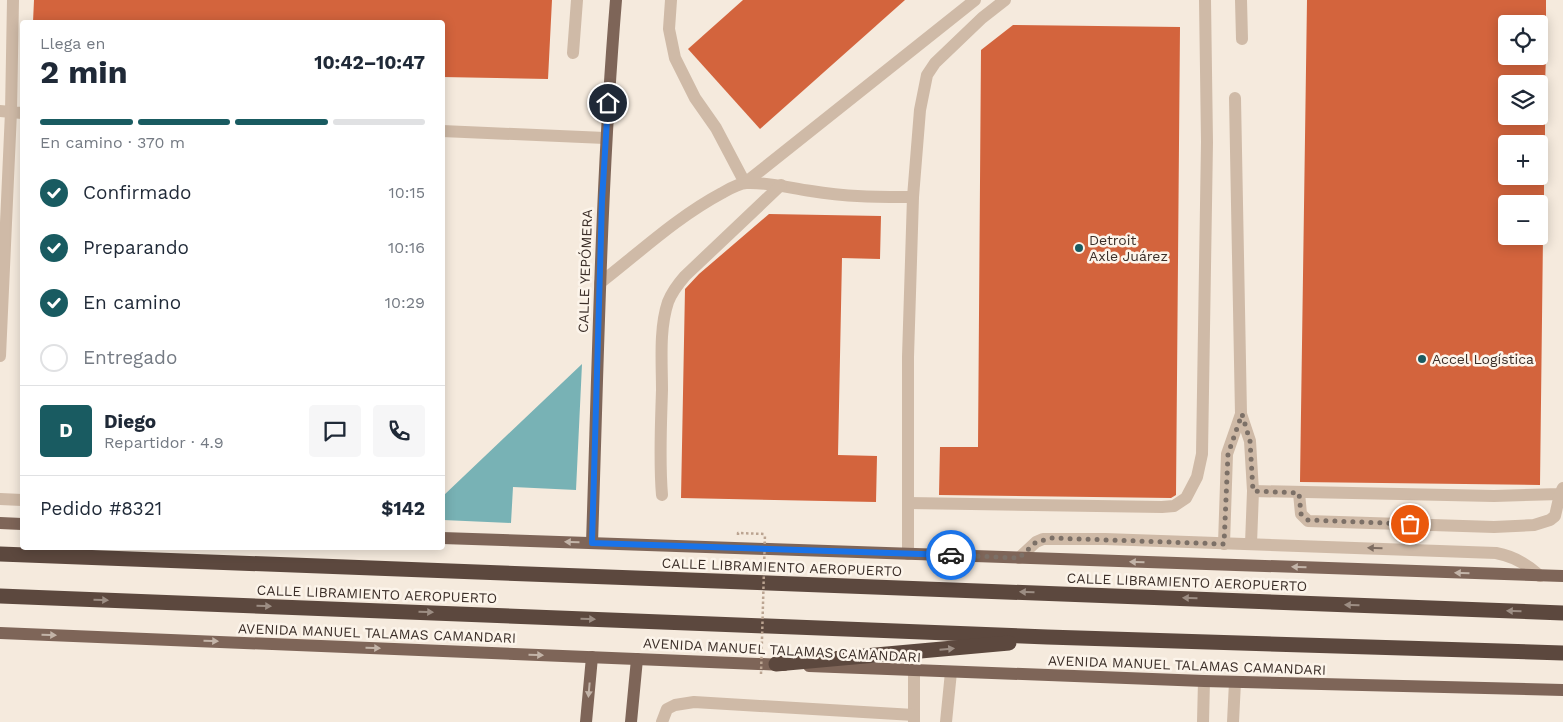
<!DOCTYPE html>
<html lang="es">
<meta charset="utf-8">
<style>
:root{--surface:#fff;--page:#f6f6f7;--text:#1f2937;--muted:#747a83;--line:#e0e1e3;--accent:#195b61}
body{margin:0;font-family:"Work Sans",sans-serif;background:var(--page);color:var(--text);height:100vh;display:flex;flex-direction:column;font-size:19px;white-space:nowrap}
*{box-sizing:border-box;margin:0}
p{font-size:16px;color:var(--muted)}
.icon{flex:none;width:28px;height:28px;fill:none;stroke:currentColor;stroke-width:2;stroke-linecap:round;stroke-linejoin:round}
.map{position:relative;flex:1;overflow:hidden}
.sheet{position:absolute;left:20px;top:20px;width:425px;height:530px;display:flex;flex-direction:column;background:var(--surface);border-radius:5px;box-shadow:0 2px 12px #0003}
.sheet>*{flex:none}
.fabs{position:absolute;left:1498px;top:15px;display:grid;gap:10px}
.fabs a{display:grid;place-items:center;width:50px;height:50px;border-radius:5px;background:var(--surface);box-shadow:0 2px 12px #0003;font-size:25px}
.pin{position:absolute;display:grid;place-items:center;width:42px;height:42px;color:#fff;margin:-21px;border:2px solid #fff;border-radius:50%;box-shadow:0 1px 5px #0007}
.courier{position:absolute;display:grid;place-items:center;width:50px;height:50px;margin:-25px;border:4px solid #1a73e8;border-radius:50%;background:#fff;color:#222;box-shadow:0 1px 6px #0007}
.overview em{font-style:normal;font-weight:700}
.overview div{display:flex;flex-direction:column-reverse}
.overview{display:flex;align-items:center;justify-content:space-between;height:85px;padding:0 20px}
h1{font-size:32px;font-weight:700;line-height:38px}
.bar{display:grid;grid-template-columns:repeat(4,1fr);gap:8px 5px;align-content:center;height:60px;padding:0 20px}
.bar i{height:6px;border-radius:4px;background:var(--line)}
.bar .active{background:var(--accent)}
.bar p{grid-column:span 4}
.line{display:flex;align-items:center;gap:12px;padding:0 20px;border-top:1px solid var(--line)}
.line div{flex:1}
.round{display:grid;place-items:center;flex:none;width:52px;height:52px;border-radius:5px;background:var(--page)}
ol{padding:0 20px;list-style:none}
li{display:flex;align-items:center;gap:15px;height:55px}
li p{margin-inline-start:auto}
li .icon{padding:5px;border-radius:50%;background:var(--accent);color:#fff;stroke-width:4}
li:last-child{color:var(--muted)}
li i{width:28px;height:28px;border:2px solid var(--line);border-radius:50%}
.map>svg:first-child{display:block}
</style>
<div class="map">
<svg width="1563" height="722" viewBox="0 0 1563 722">
<rect width="100%" height="100%" fill="#f5eadd"/>
<polygon fill="#78b2b5" points="582,364 576,490 513,487 511,523 443,520 443,496"/>
<g fill="#d3643d">
<polygon points="34,0 552,0 548,79 442,77 442,22 33,22"/>
<polygon points="743,0 905,0 760,129 688,49"/>
<polygon points="1307,0 1546,0 1546,24 1506,24 1506,56 1546,56 1545,84 1506,84 1506,116 1545,116 1545,144 1506,144 1506,176 1544,176 1544,204 1506,204 1506,236 1543,236 1540,485 1300,482"/>
<polygon points="1013,25 1180,27 1176,495 1171,498 939,495 940,447 978,447 981,50"/>
<polygon points="769,214 881,216 880,259 842,258 838,455 877,456 876,502 681,498 685,289 699,274"/>
</g>
<g fill="none" stroke-linecap="round" stroke-linejoin="round">
<polyline stroke="#bba491" stroke-width="2.5" stroke-dasharray="2.5 2.5" stroke-linecap="butt" points="738,535 738,533 765,534"/>
<g stroke="#cfbaa7" stroke-width="12">
<polyline points="13,0 11,112 22,113"/>
<polyline points="671,0 669,29 675,58 695,98 716,128 745,183 975,0"/>
<polyline points="1241,0 1242,39"/>
<polyline points="573,53 577,0"/>
<polyline points="1235,98 1241,414 1250,441 1253,491 1251,544"/>
<polyline points="0,111 11,112 0,356"/>
<polyline points="442,131 605,138"/>
<path d="M600,283C640,252 677,217 722,193C729,189 739,183 747,183C768,182 790,188 811,191C845,197 879,197 913,197"/>
<polyline points="1253,491 1494,496 1560,494 1563,488"/>
<polyline points="1299,493 1301,514 1308,521 1494,527 1534,525 1550,520 1555,516 1560,494"/>
<path d="M662,495C659,460 661,425 662,390C662,362 659,329 668,302C672,292 678,284 685,276L781,185"/>
<polyline points="0,499 22,500"/>
<polyline points="908,503 1162,507 1174,506 1186,498 1197,477 1202,454 1207,142 1205,0"/>
<polyline points="1224,544 1227,454 1241,414"/>
<polyline points="908,554 908,357 913,197 920,110 927,75 935,63 982,18 1005,0"/>
<path d="M1019,558L1036,542L1043,539H1105L1496,553C1513,556 1527,564 1540,576"/>
<polyline points="914,671 914,721"/>
<polyline points="662,722 667,709 675,705 694,702 914,715"/>
<polyline points="946,722 951,672"/>
<polyline points="1203,722 1204,681"/>
<polyline points="1233,722 1235,682"/>
</g>
<g stroke="#7e6558" stroke-width="12">
<polyline points="0,523 22,524"/>
<polyline points="442,538 1563,576"/>
<path d="M592,543C598,362 601,181 616,0"/>
<polyline points="0,633 784,665"/>
<polyline points="809,666 1204,681 1563,690"/>
<polyline points="586,722 592,657"/>
<polyline points="631,722 637,659"/>
</g>
<g stroke="#5c483e" stroke-width="15">
<polyline points="0,554 1563,613"/>
<polyline points="0,596 1047,637 1563,653"/>
<polyline points="776,664 1009,643"/>
</g>
<polyline stroke="#bba491" stroke-width="2.5" stroke-dasharray="2.5 2.5" stroke-linecap="butt" points="761,674 765,534"/>
</g>
<defs><path id="oneway-solid" d="M-6-.8H1V-3.2L6.5 0L1 3.2V.8H-6Z" transform="scale(1.25)"/></defs>
<g fill="#c3b4a8">
<use href="#oneway-solid" transform="translate(572 542) rotate(-178)"/>
<use href="#oneway-solid" transform="translate(1137 562) rotate(-178)"/>
<use href="#oneway-solid" transform="translate(1299 567) rotate(-178)"/>
<use href="#oneway-solid" transform="translate(1462 573) rotate(-178)"/>
<use href="#oneway-solid" transform="translate(49 635) rotate(2)"/>
<use href="#oneway-solid" transform="translate(211 641) rotate(2)"/>
<use href="#oneway-solid" transform="translate(373 648) rotate(2)"/>
<use href="#oneway-solid" transform="translate(536 655) rotate(2)"/>
<use href="#oneway-solid" transform="translate(589 690) rotate(95)"/>
</g>
<use fill="#7e6d61" href="#oneway-solid" transform="translate(1375 548) rotate(-178)"/>
<g fill="#9c8d83">
<use href="#oneway-solid" transform="translate(1027 592) rotate(-178)"/>
<use href="#oneway-solid" transform="translate(1190 598) rotate(-178)"/>
<use href="#oneway-solid" transform="translate(101 600) rotate(2)"/>
<use href="#oneway-solid" transform="translate(1352 605) rotate(-178)"/>
<use href="#oneway-solid" transform="translate(264 606) rotate(2)"/>
<use href="#oneway-solid" transform="translate(1514 611) rotate(-178)"/>
<use href="#oneway-solid" transform="translate(426 612) rotate(2)"/>
<use href="#oneway-solid" transform="translate(588 619) rotate(2)"/>
<use href="#oneway-solid" transform="translate(947 649) rotate(-5)"/>
</g>
<g fill="none" stroke-linecap="round" stroke-linejoin="round">
<polyline stroke="#7c7067" stroke-width="5" stroke-dasharray="0 9" points="951,555 1019,558 1036,542 1052,538 1224,544 1228,454 1242,414 1250,441 1253,491 1299,493 1301,514 1308,520 1410,524"/>
<polyline stroke="#1a73e8" stroke-width="6" points="608,103 602,201 592,543 951,555"/>
</g>
<g fill="#195b61" stroke="#fcf4ea" stroke-width="2">
<circle cx="1079" cy="248" r="5"/>
<circle cx="1422" cy="359" r="5"/>
</g>
<g text-anchor="middle" stroke-width="5" stroke-linejoin="round" paint-order="stroke">
<g font-size="14" fill="#3b2e28" stroke="#fcf4ea" text-anchor="start">
<text x="1089" y="245">Detroit<tspan x="1089" dy="16">Axle Juárez</tspan></text>
<text x="1432" y="364">Accel Logística</text>
</g>
<g font-size="14" fill="#3b2e28" stroke="#fcf4ea">
<text transform="translate(585 271) rotate(-88)" y="5">CALLE YEPÓMERA</text>
<text transform="translate(782 567) rotate(2)" y="5">CALLE LIBRAMIENTO AEROPUERTO</text>
<text transform="translate(1187 582) rotate(2)" y="5">CALLE LIBRAMIENTO AEROPUERTO</text>
<text transform="translate(377 594) rotate(2)" y="5">CALLE LIBRAMIENTO AEROPUERTO</text>
<text transform="translate(377 633) rotate(2)" y="5">AVENIDA MANUEL TALAMAS CAMANDARI</text>
<text transform="translate(782 650) rotate(3)" y="5">AVENIDA MANUEL TALAMAS CAMANDARI</text>
<text transform="translate(1187 665) rotate(2)" y="5">AVENIDA MANUEL TALAMAS CAMANDARI</text>
</g>
</g>
</svg>
<div class="fabs">
<a><svg class="icon" aria-label="locate" viewBox="0 0 24 24"><circle cx="12" cy="12" r="6"/><path d="M12 2v4M12 18v4M2 12h4M18 12h4"/></svg></a>
<a><svg class="icon" aria-label="layers" viewBox="0 0 24 24"><path d="M12 4l9 5-9 5-9-5zM3 14l9 5 9-5"/></svg></a>
<a>+</a>
<a>−</a>
</div>
<div class="pin" style="left:1410px;top:524px;background:#ea580c"><svg class="icon" aria-label="bag" viewBox="0 0 24 24"><path d="M5 8h14l-1 12H6zM9 8a3 3 0 0 1 6 0"/></svg></div>
<div class="pin" style="left:608px;top:103px;background:#1f2937"><svg class="icon" aria-label="home" viewBox="0 0 24 24"><path d="M3 11l9-7 9 7M6 9v11h12V9"/></svg></div>
<div class="courier" style="left:951px;top:555px"><svg class="icon" aria-label="car" viewBox="0 0 24 24"><path d="M5 17H2v-5l4-1 3-4h7l3 4 3 1v5h-3M9 17h6M6 11h13"/><circle cx="7" cy="17" r="2"/><circle cx="17" cy="17" r="2"/></svg></div>
<section class="sheet">
<div class="overview"><div><h1>2 min</h1><p>Llega en</p></div><em>10:42–10:47</em></div>
<div class="bar"><i class="active"></i><i class="active"></i><i class="active"></i><i></i><p>En camino · 370 m</p></div>
<ol>
<li><svg class="icon" aria-label="check" viewBox="0 0 24 24"><path d="M5 12l5 5 9-10"/></svg>Confirmado<p>10:15</p></li>
<li><svg class="icon" aria-label="check" viewBox="0 0 24 24"><path d="M5 12l5 5 9-10"/></svg>Preparando<p>10:16</p></li>
<li><svg class="icon" aria-label="check" viewBox="0 0 24 24"><path d="M5 12l5 5 9-10"/></svg>En camino<p>10:29</p></li>
<li><i></i>Entregado</li>
</ol>
<div class="line" style="height:90px"><b class="round" style="background:var(--accent);color:#fff">D</b><div><b>Diego</b><p>Repartidor · 4.9</p></div><a class="round"><svg class="icon" aria-label="chat" viewBox="0 0 24 24"><path d="M4 5h16v11H9l-5 4z"/></svg></a><a class="round"><svg class="icon" aria-label="phone" viewBox="0 0 24 24"><path d="M5 4h4l2 5-3 2q2 4 5 5l2-3 5 2v4C11 20 4 13 5 4z"/></svg></a></div>
<div class="line" style="height:65px"><div>Pedido #8321</div><b>$142</b></div>
</section>
</div>
